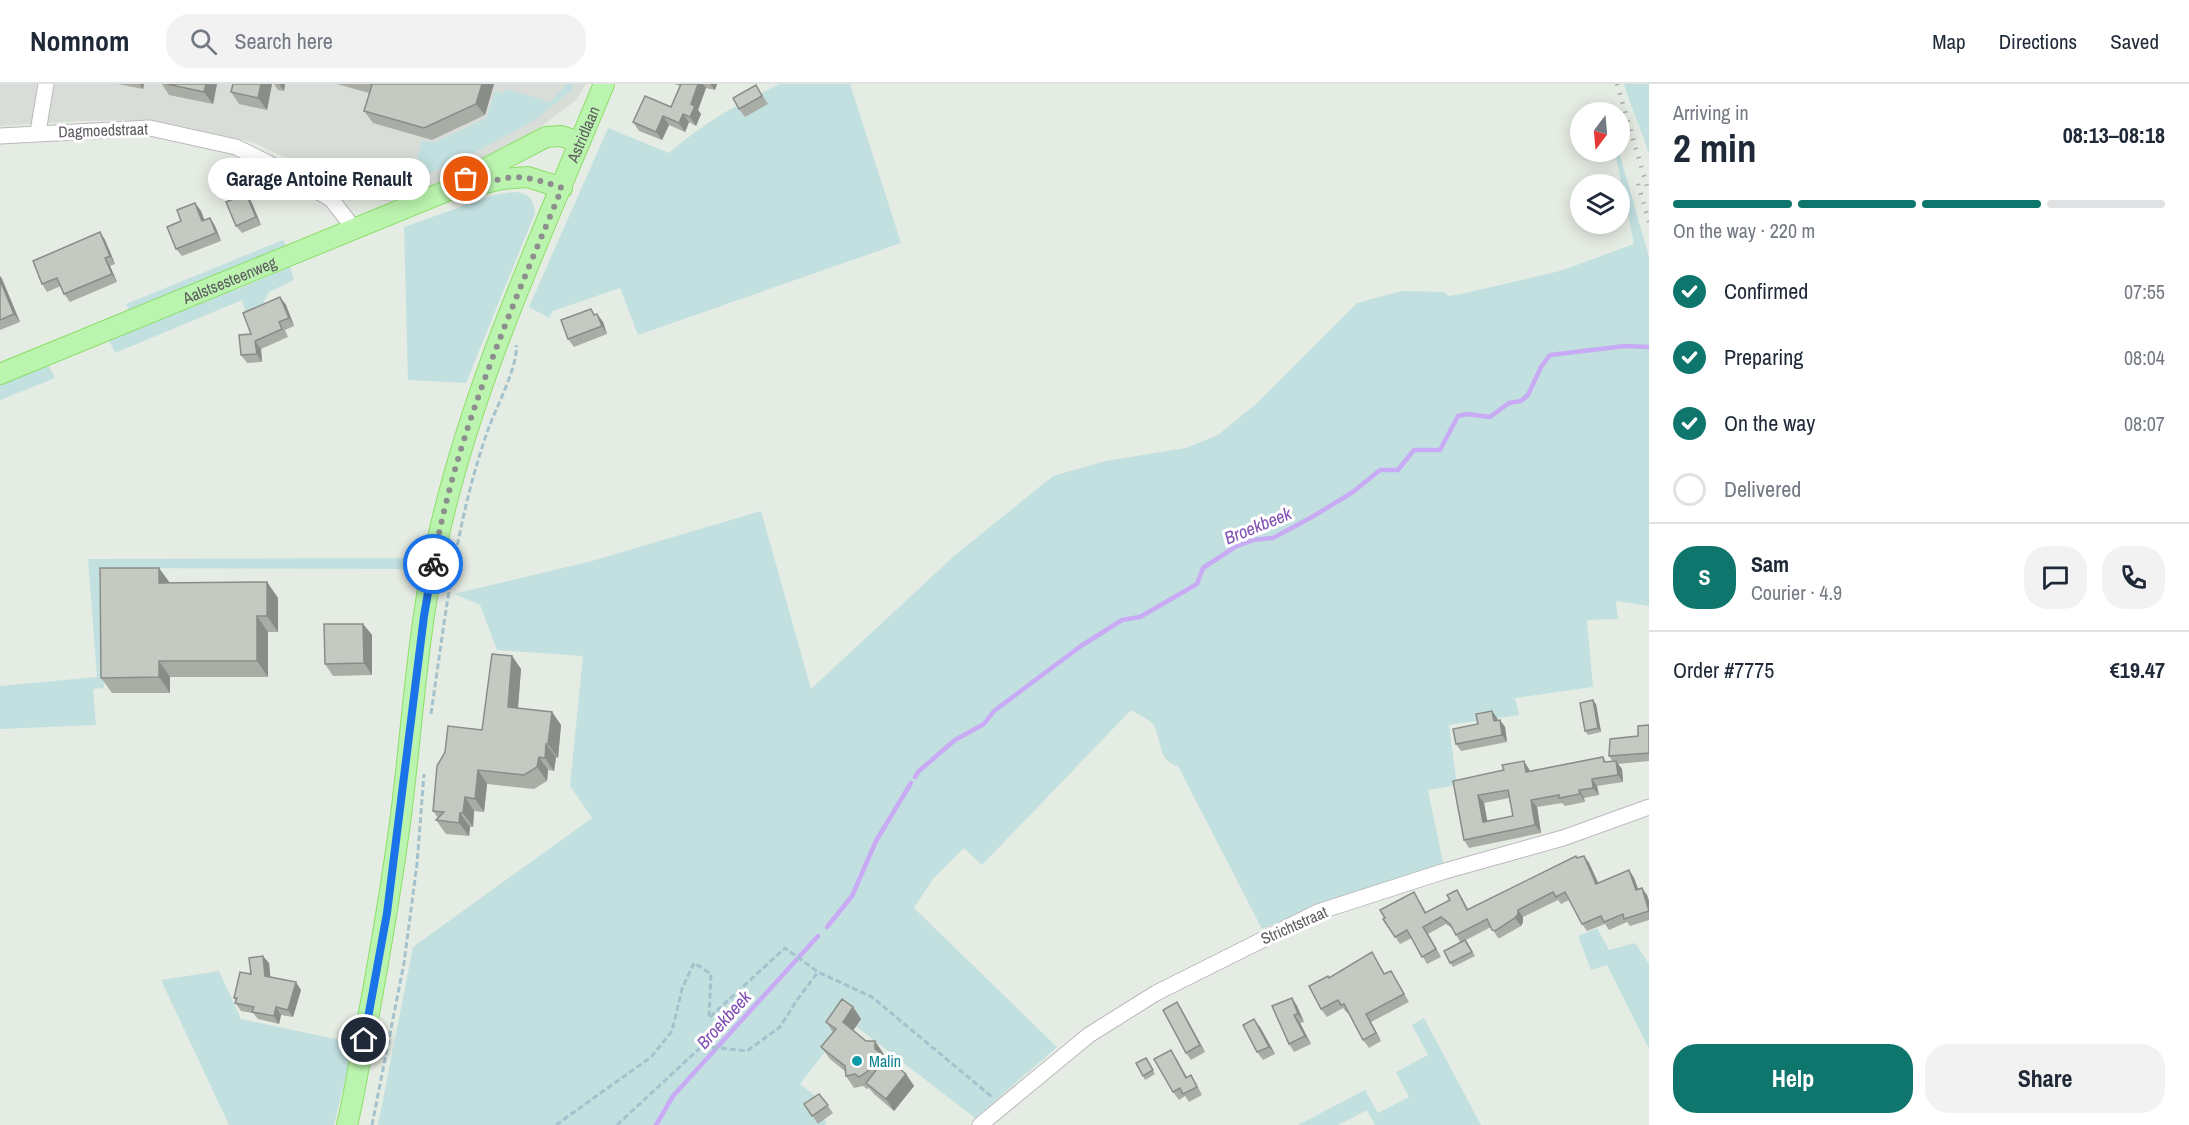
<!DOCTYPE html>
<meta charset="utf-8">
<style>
:root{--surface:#fff;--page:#f2f2f3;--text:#1f2937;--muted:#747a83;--line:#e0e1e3;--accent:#0f766e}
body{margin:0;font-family:"Archivo Narrow",sans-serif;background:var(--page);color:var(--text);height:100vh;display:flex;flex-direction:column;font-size:22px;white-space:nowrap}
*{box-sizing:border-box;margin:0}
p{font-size:20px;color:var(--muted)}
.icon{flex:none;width:33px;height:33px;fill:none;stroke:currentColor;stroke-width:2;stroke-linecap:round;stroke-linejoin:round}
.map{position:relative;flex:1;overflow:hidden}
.drawer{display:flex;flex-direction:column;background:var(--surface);width:540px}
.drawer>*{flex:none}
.needle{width:39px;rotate:196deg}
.controls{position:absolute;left:1570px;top:18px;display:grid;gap:12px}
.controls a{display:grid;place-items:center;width:60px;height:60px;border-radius:50%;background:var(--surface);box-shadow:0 3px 15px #0003;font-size:30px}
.pin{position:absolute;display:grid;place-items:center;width:51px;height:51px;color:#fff;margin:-26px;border:3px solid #fff;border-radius:50%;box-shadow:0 2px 6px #0007}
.courier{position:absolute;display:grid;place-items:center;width:60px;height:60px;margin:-30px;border:4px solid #1a73e8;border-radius:50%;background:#fff;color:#222;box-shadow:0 2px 8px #0007}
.bubble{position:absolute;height:42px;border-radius:21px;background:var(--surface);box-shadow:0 3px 15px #0003;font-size:20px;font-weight:700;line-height:42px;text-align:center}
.headline em{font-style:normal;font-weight:700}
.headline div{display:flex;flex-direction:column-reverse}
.headline{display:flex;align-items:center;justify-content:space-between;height:102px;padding:0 24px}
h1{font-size:39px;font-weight:700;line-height:45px}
.bar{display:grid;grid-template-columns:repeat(4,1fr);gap:9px 6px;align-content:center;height:72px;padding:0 24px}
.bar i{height:8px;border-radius:4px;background:var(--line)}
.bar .active{background:var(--accent)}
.bar p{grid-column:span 4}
.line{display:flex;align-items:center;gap:15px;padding:0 24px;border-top:2px solid var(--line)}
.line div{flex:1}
.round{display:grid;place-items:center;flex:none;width:63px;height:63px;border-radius:24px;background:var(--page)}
ol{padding:0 24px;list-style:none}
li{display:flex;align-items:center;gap:18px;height:66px}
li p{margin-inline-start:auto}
li .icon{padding:6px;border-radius:50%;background:var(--accent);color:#fff;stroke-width:4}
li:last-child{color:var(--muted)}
li i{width:33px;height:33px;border:3px solid var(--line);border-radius:50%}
.button{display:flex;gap:12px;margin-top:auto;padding:12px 24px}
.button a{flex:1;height:69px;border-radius:24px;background:var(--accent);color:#fff;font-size:24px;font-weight:700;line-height:69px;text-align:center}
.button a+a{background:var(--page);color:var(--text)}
header{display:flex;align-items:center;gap:36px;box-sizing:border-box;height:84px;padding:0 30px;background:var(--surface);border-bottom:2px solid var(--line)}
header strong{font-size:28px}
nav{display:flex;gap:33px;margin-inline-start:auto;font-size:21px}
.search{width:420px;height:54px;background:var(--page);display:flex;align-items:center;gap:15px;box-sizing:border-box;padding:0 21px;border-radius:24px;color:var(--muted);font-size:22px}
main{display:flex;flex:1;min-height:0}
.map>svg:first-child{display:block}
</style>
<header>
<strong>Nomnom</strong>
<div class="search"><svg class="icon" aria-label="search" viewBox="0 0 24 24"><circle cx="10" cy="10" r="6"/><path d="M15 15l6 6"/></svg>Search here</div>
<nav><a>Map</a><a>Directions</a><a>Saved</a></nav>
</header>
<main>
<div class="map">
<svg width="1649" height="1041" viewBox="0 0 1649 1041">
<rect width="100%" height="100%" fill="#e5ece3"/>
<polygon fill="#d9ddd7" points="0,0 586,0 576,16 543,41 494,72 408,114 392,118 368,115 294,77 252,58 154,36 79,37 0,42"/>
<g fill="#c2e0e0">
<polygon points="567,0 574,0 572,6 535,36 479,66 411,98 422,56 434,59 486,34 495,7 504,10 506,5 550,18"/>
<path d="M780,0H850L901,159L638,251L620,204L553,227L549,234L529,223L608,44L669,69C705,38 738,19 780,0Z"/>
<path d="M1624,0H1649V71C1642,46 1631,24 1624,0Z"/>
<path d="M1615,68H1619L1649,173V522L1616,517L1618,535L1587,536L1593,603L1515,614L1519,631L1449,641L1457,701L1428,706L1443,779L1324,819L1262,845L1178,682C1156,677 1163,653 1152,639C1147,634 1137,630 1131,626L982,781L964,764L933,795L914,824L1057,963L975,1034L849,937L800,1000L823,1018L815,1029L827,1038L825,1041H378L413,863L592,734L570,702L583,572L497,566L480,521L454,510L592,477L761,427L811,605L954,472L1053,392L1106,377L1186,364L1218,351L1256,320L1357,219L1402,207L1445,208L1448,212L1461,210L1560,187L1634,160Z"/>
<path d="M514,108C528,109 533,114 535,129L466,299L408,296L404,143L494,111Z"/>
<polygon points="283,156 289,167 230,191 236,206 290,183 294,196 269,208 262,222 246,230 242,216 115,269 108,254 135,243 126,220"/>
<polygon points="47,279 55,294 0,316 0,299"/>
<polygon points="421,474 420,485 99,484 104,604 93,605 96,641 0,645 0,602 97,593 88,475"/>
<polygon points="1597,844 1609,866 1635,859 1649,880 1649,965 1607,881 1591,886 1578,852"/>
<polygon points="219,887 241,935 354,959 334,1041 229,1041 161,896"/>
<polygon points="1424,934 1481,1041 1375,1041 1367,1026 1338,1041 1298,1041 1365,1006 1378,1029 1409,1013 1396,988 1428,971 1412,941"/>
</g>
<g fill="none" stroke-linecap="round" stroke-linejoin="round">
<g stroke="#c9aaf4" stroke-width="4.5">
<polyline points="915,693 919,687 955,656 984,640 994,627 1081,562 1122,536 1140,533 1197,500 1203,484 1235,463 1253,456 1273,454 1312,433 1353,408 1380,386 1398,386 1414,366 1440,366 1458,332 1467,330 1490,333 1509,319 1521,317 1528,311 1541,283 1550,271 1625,262 1649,263"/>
<polyline points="827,843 852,812 876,757 911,699"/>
<polyline points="656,1041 673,1012 818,852"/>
</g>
<g stroke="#bbb8bd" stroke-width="17">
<g id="minor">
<polyline points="38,48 46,0"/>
<polyline points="0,52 150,44 236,63 268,79 331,115 355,146"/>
<polyline points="980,1041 1089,951 1156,909 1318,828 1445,787 1563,754 1649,723"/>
</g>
</g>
<g stroke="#8cdf68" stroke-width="22">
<g id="major">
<polyline points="468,103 502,95 528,93 562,104"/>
<path id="s1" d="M0,290L459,102L466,95L546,53L561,52L580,58"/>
<path id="s2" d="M347,1041C354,1013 358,984 364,956C378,881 391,807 401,731C412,644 417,555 435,468C469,305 541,153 604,0"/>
</g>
</g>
<g stroke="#a4c2cd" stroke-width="3" stroke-dasharray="6 3" stroke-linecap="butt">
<path d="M431,630C445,534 456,435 489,343C496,324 519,280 516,261"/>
<polyline points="372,1041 404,879 417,780 424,690"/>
<polyline points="556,1041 651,973 672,947 682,905 694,879 711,890 709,934 785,864 818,888 872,913 992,1013"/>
<polyline points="617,1041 702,962 747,967 780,943 797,916 818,888"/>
</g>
<use href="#minor" stroke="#fff" stroke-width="15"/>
<use href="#major" stroke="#bbf4af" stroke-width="20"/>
<g stroke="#acabac" stroke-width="4.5" stroke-dasharray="1.5 8" stroke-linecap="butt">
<polyline points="1617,0 1649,109"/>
<polyline points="1638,100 1649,138"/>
</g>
</g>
<g fill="#a9ada6" fill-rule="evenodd">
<polygon points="118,0 144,0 143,5"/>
<polygon points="162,0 217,0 213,20 169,11"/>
<polygon points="272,0 267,26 239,20 231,8"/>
<polygon points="274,0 285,0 284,7 278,6"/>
<polygon points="337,0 494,0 485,31 432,56 373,39 364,27 369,9"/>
<polygon points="674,0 717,0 715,6 706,4 698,26 701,30 696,42 689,38 685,48 669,41 662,56 639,47 633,38 671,23 680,2"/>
<polygon points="761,9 768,20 745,33 739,25"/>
<polygon points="251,117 261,141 242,149 236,142"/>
<polygon points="195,119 201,127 204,136 210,134 215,142 221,157 182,172 176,165 181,137"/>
<polygon points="100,148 105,156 115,180 110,182 117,198 70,218 64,210 61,202 47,208 42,200"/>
<polygon points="0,192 2,195 20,238 0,246"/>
<polygon points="280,213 286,221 294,242 285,246 288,253 261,265 262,278 247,279 241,271 251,250"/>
<polygon points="591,225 595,231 597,230 603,238 607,250 574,263 568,255"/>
<polygon points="267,498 278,514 278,548 268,548 268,593 170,593 170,609 112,609 101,594 169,499"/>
<polygon points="363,540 372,551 372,591 333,592 325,580"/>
<polygon points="512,572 521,585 518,624 552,628 561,641 558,674 556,673 554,687 548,686 547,697 534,705 487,700 484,728 474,727 473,743 470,743 469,752 446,750 436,736 438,734 433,727 482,646"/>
<polygon points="1596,620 1601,648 1588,651 1585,647"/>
<polygon points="1492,627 1497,634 1498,636 1505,643 1507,658 1461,667 1456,660"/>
<path d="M1649,641V677L1618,680L1622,685L1623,698L1597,702L1599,711L1584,714L1585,718L1565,722L1562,719L1537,723L1541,749L1469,764L1464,756L1453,697L1529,685L1530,687L1603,673L1606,678H1613L1609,672L1638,652ZM1509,714L1513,732L1487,738L1484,719Z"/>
<polygon points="1584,772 1589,779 1598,799 1629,786 1634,794 1638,805 1647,811 1649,817 1649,836 1630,842 1627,838 1609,846 1605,840 1587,847 1582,840 1569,816 1561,820 1558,816 1523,833 1523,838 1521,842 1500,854 1498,854 1491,843 1466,856 1475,872 1453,883 1450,879 1460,858 1453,845 1446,840 1428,850 1441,873 1427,880 1412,854 1400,860 1383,835 1419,816 1426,828 1450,816 1462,814 1468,826"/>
<polygon points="1372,868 1385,890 1396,895 1409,918 1371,938 1381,957 1369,964 1363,956 1348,928 1347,929 1343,924 1327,933 1321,925 1329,894"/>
<polygon points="269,879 270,893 301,906 293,933 281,931 279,940 258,935 253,929 241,927 235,919 236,917 234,914 251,890"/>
<polygon points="1292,914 1297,922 1304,938 1300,939 1311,960 1294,968 1289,960"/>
<polygon points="1177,918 1182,926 1205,968 1191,976 1186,969"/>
<polygon points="853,923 861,935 853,946 866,957 875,957 883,969 884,972 906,990 914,1002 894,1027 874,1010 869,1004 867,1005 863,1002 854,1004 846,992 846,988 830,975 821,963 833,948 826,938"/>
<polygon points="1260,943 1275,970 1263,976 1257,968"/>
<polygon points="1146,974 1155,990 1145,996 1143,992"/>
<polygon points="1176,974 1187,993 1196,999 1202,1011 1189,1018 1185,1012 1179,1016 1173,1008"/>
<polygon points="819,1010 833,1029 818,1040 804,1020"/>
</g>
<g fill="#898d87">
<polygon points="140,0 144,0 143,5"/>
<polygon points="206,0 217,0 213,20 204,8"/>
<polygon points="261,0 272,0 267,26 258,14"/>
<polygon points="279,0 285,0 284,7"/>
<polygon points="482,0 494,0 485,31 476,20"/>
<polygon points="698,0 703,0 706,4 698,26 701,30 696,42 690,33 691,20"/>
<polygon points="710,0 717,0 715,6"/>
<polygon points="683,30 689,38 685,48 679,39"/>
<polygon points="663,32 669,41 662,56 656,48"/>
<polygon points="246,110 251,117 261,141 256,133"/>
<polygon points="195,119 201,127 208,145 202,137"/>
<polygon points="210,134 215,142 221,157 216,149"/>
<polygon points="100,148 105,156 115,180 110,172"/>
<polygon points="105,174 110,182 117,198 112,190"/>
<polygon points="0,192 2,195 20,238 14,230 0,196"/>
<polygon points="280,213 286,221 294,242 289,234"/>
<polygon points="597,230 603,238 607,250 602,242"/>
<polygon points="255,257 261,265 262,278 257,270"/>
<polygon points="159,484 170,499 159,499"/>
<polygon points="267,498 278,514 278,548 267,532"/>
<polygon points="257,532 268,548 268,593 257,577"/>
<polygon points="363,540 372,551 372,591 364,579"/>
<polygon points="512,572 521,585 517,636 508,623"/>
<polygon points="159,577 170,593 170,609 159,593"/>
<polygon points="1593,616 1596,620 1601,648 1598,644"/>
<polygon points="1492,627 1497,634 1499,644 1494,637"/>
<polygon points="552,628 561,641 558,674 548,660"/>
<polygon points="1500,636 1505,643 1507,658 1502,651"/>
<polygon points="546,660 556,673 554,687 545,674"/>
<polygon points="539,673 548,686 547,697 537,683"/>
<polygon points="1524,677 1529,685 1531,696 1526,688"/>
<polygon points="1616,677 1622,685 1623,698 1618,691"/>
<polygon points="478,686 487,700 484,728 475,715"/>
<polygon points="1592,695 1597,702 1599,711 1593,704"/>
<polygon points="1579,706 1584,714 1585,718 1580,710"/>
<polygon points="1478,711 1484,719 1489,746 1483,738"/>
<polygon points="465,713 474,727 473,743 463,729"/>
<polygon points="1531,716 1537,723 1541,749 1535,741"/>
<polygon points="460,729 470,743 469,752 459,739"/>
<polygon points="1584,772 1589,779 1602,807 1596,800"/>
<polygon points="1629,786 1634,794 1641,813 1636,806"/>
<polygon points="1642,804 1647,811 1649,817 1649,825"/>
<polygon points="1457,806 1462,814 1472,833 1467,826"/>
<polygon points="1518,826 1523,833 1523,838 1521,842 1515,834"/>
<polygon points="1423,843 1428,850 1441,873 1436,865"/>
<polygon points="263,872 269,879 271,900 265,892"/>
<polygon points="296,898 301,906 293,933 288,926"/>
<polygon points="1292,914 1297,922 1304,938 1298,930"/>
<polygon points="1177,918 1182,926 1205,968 1200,961"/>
<polygon points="276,923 281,931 279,940 274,932"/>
<polygon points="853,923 861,935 851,950 843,938"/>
<polygon points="1366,930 1371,938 1381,957 1376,949"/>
<polygon points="1294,931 1300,939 1311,960 1305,952"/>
<polygon points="1254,935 1260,943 1275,970 1269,963"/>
<polygon points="875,957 883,969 884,977 875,965"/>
<polygon points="1171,966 1176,974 1191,1002 1186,994"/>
<polygon points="906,990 914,1002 894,1027 886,1015"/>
</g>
<g fill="#c4c9c1" stroke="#898d87" stroke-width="1.5" fill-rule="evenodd">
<polygon points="167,0 206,0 204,8"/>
<polygon points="233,0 261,0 258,14 231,8"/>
<polygon points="370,0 482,0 476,20 424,44 364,27 372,1"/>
<polygon points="681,0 698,0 691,20 695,22 690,33 683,30 679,39 663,32 656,48 633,38 645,12 671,23"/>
<polygon points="756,1 762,12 739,25 733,14"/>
<polygon points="246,110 256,133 236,142 226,118"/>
<polygon points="195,119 202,137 210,134 216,149 176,165 167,143 181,137 177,126"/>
<polygon points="100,148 110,172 105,174 112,190 64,210 57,194 42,200 33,177"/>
<polygon points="0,196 14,230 0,236"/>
<polygon points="280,213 289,234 279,238 282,245 255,257 257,270 241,271 239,251 251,250 243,229"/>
<polygon points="591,225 594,231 597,230 602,242 568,255 561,236"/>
<polygon points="100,484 159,484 159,499 267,498 267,532 257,532 257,577 159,577 159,593 101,594"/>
<polygon points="324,540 363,540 364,579 325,580"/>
<polygon points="492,570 512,572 508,623 552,628 548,660 546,660 545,674 539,673 537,683 524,691 478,686 475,715 465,713 463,729 460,729 459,739 436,736 444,728 433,727 437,682 445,668 448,642 482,646"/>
<polygon points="1593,616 1598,644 1585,647 1580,619"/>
<polygon points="1492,627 1494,637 1500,636 1502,651 1456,660 1453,645 1478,640 1476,630"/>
<polygon points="1649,641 1649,669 1609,672 1610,655 1638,652 1638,642"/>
<path d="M1603,673L1604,678L1616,677L1618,691L1592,695L1593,704L1579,706L1580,710L1559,714V711L1531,716L1535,741L1464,756L1453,697L1504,686L1502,681L1524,677L1526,688ZM1508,706L1513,732L1483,738L1478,711Z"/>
<polygon points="1576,772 1577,774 1584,772 1596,800 1629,786 1636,806 1642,804 1649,827 1624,835 1623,830 1604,838 1601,832 1582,840 1565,808 1556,813 1553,808 1518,826 1518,830 1515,834 1495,847 1492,846 1487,835 1456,851 1450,840 1441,833 1423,843 1436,865 1422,873 1407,846 1395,853 1383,835 1385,834 1380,826 1414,808 1425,829 1450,816 1447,811 1457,806 1467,826"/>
<polygon points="1465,856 1472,868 1450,879 1444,867"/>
<polygon points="1372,868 1384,890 1391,887 1404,910 1366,930 1376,949 1363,956 1344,920 1341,921 1338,916 1321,925 1309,902 1328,892 1329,894"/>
<polygon points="263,872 265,892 296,898 288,926 276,923 274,932 252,928 254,923 235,919 237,914 234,914 240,888 251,890 249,874"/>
<polygon points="1292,914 1298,930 1294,931 1305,952 1289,960 1272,922"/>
<polygon points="842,915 853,923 843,938 866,957 875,957 875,965 906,990 886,1015 866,999 884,976 859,993 855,990 846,992 845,982 821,963 836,945 826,938"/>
<polygon points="1177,918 1200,961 1186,969 1163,926"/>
<polygon points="1254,935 1269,963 1257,968 1243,941"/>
<polygon points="1171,966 1186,994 1191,991 1197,1003 1183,1010 1180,1004 1173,1008 1154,975"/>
<polygon points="1146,974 1153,986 1143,992 1136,979"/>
<polygon points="819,1010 828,1021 812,1032 804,1020"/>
</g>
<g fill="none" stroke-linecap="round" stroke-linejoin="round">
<path stroke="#8d8e8e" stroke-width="6" stroke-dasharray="0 10.8" d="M433,480C456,349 511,226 562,104C542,97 523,90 501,95C487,98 475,104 459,102L466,95"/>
<polyline stroke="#1a73e8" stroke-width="8" points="364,956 387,829 424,532 433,480"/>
</g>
<circle fill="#0f9aa8" stroke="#fff" stroke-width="2" cx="857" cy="977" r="6"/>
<g text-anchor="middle" stroke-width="6" stroke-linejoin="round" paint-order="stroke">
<g font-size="16" fill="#5e5b61" stroke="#fff">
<text transform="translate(103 46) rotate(-2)" y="6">Dagmoedstraat</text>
<text dy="6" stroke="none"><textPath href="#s2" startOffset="1024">Astridlaan</textPath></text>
<text dy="6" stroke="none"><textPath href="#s1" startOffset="248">Aalstsesteenweg</textPath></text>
<text transform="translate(1294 841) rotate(-24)" y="6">Strichtstraat</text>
</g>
<g font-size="16" fill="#0d838f" stroke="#fff" text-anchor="start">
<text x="869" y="983">Malin</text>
</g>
<g font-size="18" font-style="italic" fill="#8251b4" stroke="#fff">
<text transform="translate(1258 442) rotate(-22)" y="6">Broekbeek</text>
<text transform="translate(724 936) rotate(-48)" y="6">Broekbeek</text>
</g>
</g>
</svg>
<div class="controls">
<a><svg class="needle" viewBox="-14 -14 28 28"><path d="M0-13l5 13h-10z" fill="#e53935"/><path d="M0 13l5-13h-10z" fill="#747a83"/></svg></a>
<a><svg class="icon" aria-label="layers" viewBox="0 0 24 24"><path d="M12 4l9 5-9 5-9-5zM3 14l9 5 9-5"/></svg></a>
</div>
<div class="pin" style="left:466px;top:95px;background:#ea580c"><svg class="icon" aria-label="bag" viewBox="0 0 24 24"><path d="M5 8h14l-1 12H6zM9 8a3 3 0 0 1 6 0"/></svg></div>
<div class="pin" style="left:364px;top:956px;background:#1f2937"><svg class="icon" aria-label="home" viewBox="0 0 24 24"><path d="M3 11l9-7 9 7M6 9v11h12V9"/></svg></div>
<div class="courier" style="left:433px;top:480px"><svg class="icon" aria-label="bike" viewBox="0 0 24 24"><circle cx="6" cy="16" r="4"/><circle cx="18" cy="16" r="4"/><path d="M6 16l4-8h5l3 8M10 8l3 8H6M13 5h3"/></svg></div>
<div class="bubble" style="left:208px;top:74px;width:222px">Garage Antoine Renault</div>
</div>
<section class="drawer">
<div class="headline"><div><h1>2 min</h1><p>Arriving in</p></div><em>08:13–08:18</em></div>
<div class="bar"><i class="active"></i><i class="active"></i><i class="active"></i><i></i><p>On the way · 220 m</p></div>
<ol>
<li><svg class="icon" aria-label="check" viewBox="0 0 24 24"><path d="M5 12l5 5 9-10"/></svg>Confirmed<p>07:55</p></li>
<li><svg class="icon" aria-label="check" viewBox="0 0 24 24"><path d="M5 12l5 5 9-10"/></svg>Preparing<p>08:04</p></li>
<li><svg class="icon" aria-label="check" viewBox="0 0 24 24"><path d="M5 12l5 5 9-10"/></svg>On the way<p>08:07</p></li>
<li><i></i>Delivered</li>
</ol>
<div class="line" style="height:108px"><b class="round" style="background:var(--accent);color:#fff">S</b><div><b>Sam</b><p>Courier · 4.9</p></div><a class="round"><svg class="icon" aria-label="chat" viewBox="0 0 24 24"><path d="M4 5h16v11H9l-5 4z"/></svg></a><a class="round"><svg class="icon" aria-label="phone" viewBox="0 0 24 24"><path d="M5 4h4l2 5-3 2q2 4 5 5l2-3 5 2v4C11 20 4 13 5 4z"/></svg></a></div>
<div class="line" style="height:78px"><div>Order #7775</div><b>€19.47</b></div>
<div class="button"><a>Help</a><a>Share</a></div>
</section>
</main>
